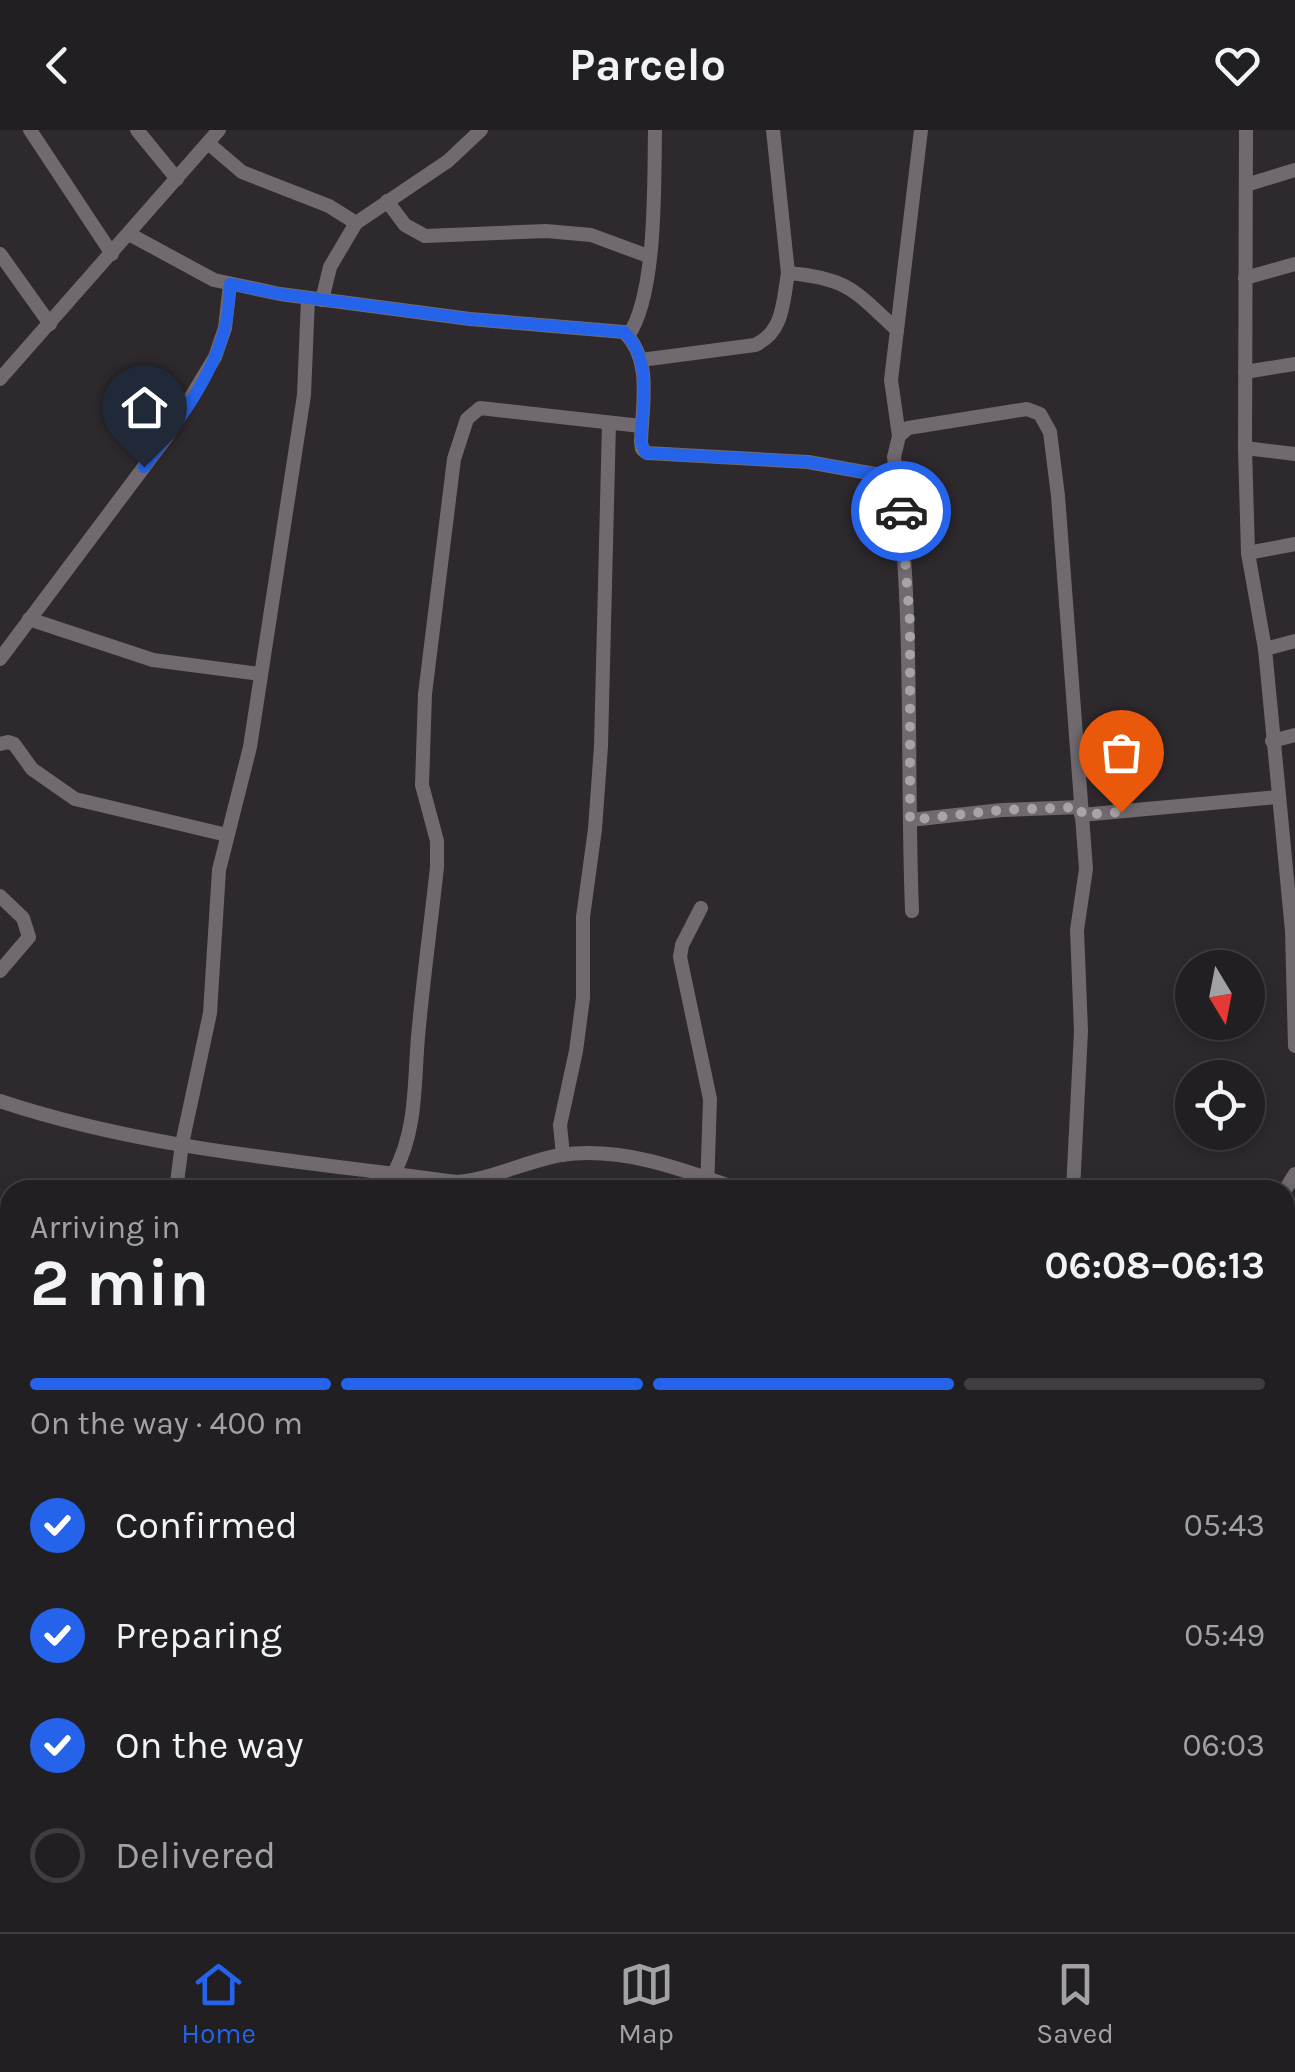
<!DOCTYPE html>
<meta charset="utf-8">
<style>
:root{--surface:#221f22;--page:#2e2c2f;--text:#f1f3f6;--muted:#a2a2a5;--line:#3f3d40;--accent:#2563eb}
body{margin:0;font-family:Karla,sans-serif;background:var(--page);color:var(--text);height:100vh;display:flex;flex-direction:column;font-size:38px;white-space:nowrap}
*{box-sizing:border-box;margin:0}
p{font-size:32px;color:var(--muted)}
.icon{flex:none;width:55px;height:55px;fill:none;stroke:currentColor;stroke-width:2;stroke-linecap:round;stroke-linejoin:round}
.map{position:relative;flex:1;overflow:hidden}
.panel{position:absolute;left:0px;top:1050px;width:1295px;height:752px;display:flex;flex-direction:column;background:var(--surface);border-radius:30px 30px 0 0;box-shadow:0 5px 15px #0003,0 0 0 2px var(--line)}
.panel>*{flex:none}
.needle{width:65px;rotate:170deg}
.fabs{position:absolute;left:1175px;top:820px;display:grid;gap:20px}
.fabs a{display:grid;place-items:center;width:90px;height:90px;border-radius:50%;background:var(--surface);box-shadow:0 5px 15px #0003,0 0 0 2px var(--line);font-size:50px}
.pin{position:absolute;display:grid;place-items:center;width:85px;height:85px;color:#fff;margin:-102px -42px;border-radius:50% 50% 50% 0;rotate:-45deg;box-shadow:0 0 10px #0007}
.pin .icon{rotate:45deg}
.courier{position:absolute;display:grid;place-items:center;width:100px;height:100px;margin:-50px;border:8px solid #2563eb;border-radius:50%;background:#fff;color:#222;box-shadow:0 2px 12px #0007}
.head em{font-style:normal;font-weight:700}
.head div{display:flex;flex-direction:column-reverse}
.head{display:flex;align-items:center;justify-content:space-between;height:170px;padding:0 30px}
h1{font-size:65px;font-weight:700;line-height:75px}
.bar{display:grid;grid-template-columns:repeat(4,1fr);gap:15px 10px;align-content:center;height:120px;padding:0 30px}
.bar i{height:12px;border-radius:8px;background:var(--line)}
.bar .current{background:var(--accent)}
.bar p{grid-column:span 4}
ol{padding:0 30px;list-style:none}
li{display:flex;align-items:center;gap:30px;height:110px}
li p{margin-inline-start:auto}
li .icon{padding:10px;border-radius:50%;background:var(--accent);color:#fff;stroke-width:4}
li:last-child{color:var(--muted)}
li i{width:55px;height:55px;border:5px solid var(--line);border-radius:50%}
header{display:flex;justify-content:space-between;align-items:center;height:130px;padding:0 30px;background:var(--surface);font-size:45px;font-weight:700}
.menu{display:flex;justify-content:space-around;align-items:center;height:140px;border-top:2px solid var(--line);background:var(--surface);font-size:28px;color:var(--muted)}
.menu a{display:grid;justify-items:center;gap:5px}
.menu .current{color:var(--accent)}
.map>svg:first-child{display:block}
</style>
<header><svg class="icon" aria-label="back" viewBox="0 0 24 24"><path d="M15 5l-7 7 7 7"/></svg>Parcelo<svg class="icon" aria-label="heart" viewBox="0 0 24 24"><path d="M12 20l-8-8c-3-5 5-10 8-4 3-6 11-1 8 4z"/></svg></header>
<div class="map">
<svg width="1295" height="1802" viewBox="0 0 1295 1802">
<rect width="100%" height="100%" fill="#2e292d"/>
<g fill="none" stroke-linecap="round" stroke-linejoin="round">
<g stroke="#706a70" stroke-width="14">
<polyline points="30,0 112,124"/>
<polyline points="137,0 177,49"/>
<polyline points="773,0 788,143"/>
<polyline points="1246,0 1245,318 1248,423 1265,519 1292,801 1295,916"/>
<polyline points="208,13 242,42 329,76 356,93"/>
<polyline points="1246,55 1295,40"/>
<polyline points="387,71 405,95 425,106 546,101 591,105 648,126"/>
<path d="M129,104L214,150L280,164L470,189L624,202C653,230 642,275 641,312L642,319L647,323L808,332L897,348"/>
<polyline points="0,124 50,194"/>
<polyline points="1245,148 1295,134"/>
<polyline points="322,170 330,137 356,93 448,31 481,0"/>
<path d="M628,206C657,165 654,52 655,0"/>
<path d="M641,230L755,215C784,202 783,171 788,143C848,148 855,161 897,200"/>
<polyline points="1245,242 1295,234"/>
<polyline points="0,249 219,0"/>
<polyline points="899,306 891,250 921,0"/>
<polyline points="1245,318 1295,324"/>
<polyline points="1248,423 1295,414"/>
<polyline points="29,489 153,530 260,544"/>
<polyline points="1265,519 1295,511"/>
<polyline points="0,529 168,305 215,227 225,198 230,154"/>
<polyline points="1272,611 1295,605"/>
<polyline points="0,614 8,612 14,614 32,639 75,669 227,705"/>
<polyline points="1081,685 1278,667"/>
<polyline points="910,690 1002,680 1081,677"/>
<polyline points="0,766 23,788 29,807 0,841"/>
<polyline points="701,778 682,815 680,827 710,969 707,1060"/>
<path d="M912,781C906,628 915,478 894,327L899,306L908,298L1027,279L1040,284L1050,302L1058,366L1086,739L1077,800L1081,901L1073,1060"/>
<path d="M0,971C146,1020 305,1031 457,1052C493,1049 526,1031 561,1025C623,1016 684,1040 741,1060"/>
<polyline points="563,1025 560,995 576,921 583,868 583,787 595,699 601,616 609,293"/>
<path d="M394,1043C417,1000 414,954 418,907C423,850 431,793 437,737V711L422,655L425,564L454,329L467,289L480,278L641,296"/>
<polyline points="176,1060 182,1014 210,883 219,740 250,617 304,265 308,168"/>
<polyline points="1285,1060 1295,1044"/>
<polyline points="1285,1150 1295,1204"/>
<polyline points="0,1337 10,1330"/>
<polyline points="0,1739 10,1737"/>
<polyline points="1285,1755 1295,1754"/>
<polyline points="234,1792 234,1802"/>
<polyline points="375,1792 389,1793 406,1802"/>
<polyline points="914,1792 916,1802"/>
<polyline points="33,1802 34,1792"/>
<polyline points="780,1802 781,1792"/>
<polyline points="1025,1802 1029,1792"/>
</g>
</g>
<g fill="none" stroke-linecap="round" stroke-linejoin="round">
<polyline stroke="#a7a3a6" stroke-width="10" stroke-dasharray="0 18" points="901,381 910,492 910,690 1002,680 1081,677 1082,685 1121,682"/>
<path stroke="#2563eb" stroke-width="12" d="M144,337C174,297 211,250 224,201C229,186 229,169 230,154L280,164L470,189L624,202C653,230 642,275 641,312L646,323L808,332L897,348L901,381"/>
</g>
</svg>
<div class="fabs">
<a><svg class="needle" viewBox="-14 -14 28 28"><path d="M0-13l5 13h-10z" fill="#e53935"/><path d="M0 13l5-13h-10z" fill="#a2a2a5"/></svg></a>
<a><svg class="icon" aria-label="locate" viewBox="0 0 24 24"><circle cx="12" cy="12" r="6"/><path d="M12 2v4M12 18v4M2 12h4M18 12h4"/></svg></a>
</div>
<div class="pin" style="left:1121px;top:682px;background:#ea580c"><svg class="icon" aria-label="bag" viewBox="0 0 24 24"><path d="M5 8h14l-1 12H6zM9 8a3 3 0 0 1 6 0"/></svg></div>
<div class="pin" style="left:144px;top:337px;background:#1f2937"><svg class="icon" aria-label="home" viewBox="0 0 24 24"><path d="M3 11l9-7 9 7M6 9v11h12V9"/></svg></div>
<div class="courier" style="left:901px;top:381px"><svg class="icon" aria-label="car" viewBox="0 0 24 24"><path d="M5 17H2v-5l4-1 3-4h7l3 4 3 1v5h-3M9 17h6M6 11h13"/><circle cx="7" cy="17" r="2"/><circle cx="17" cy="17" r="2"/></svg></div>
<section class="panel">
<div class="head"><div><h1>2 min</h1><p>Arriving in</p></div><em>06:08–06:13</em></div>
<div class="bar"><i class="current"></i><i class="current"></i><i class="current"></i><i></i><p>On the way · 400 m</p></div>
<ol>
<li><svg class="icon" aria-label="check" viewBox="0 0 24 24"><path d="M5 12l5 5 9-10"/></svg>Confirmed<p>05:43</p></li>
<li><svg class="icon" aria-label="check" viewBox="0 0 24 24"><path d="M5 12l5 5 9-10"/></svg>Preparing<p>05:49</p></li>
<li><svg class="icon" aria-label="check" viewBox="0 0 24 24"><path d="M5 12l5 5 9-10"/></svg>On the way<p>06:03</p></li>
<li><i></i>Delivered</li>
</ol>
</section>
</div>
<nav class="menu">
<a class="current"><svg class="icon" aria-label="home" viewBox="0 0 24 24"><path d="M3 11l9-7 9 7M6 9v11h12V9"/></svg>Home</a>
<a><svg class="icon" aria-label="map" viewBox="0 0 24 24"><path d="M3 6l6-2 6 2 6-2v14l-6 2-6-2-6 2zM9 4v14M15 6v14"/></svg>Map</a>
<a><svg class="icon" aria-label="saved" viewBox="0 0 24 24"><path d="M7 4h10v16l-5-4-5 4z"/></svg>Saved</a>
</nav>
